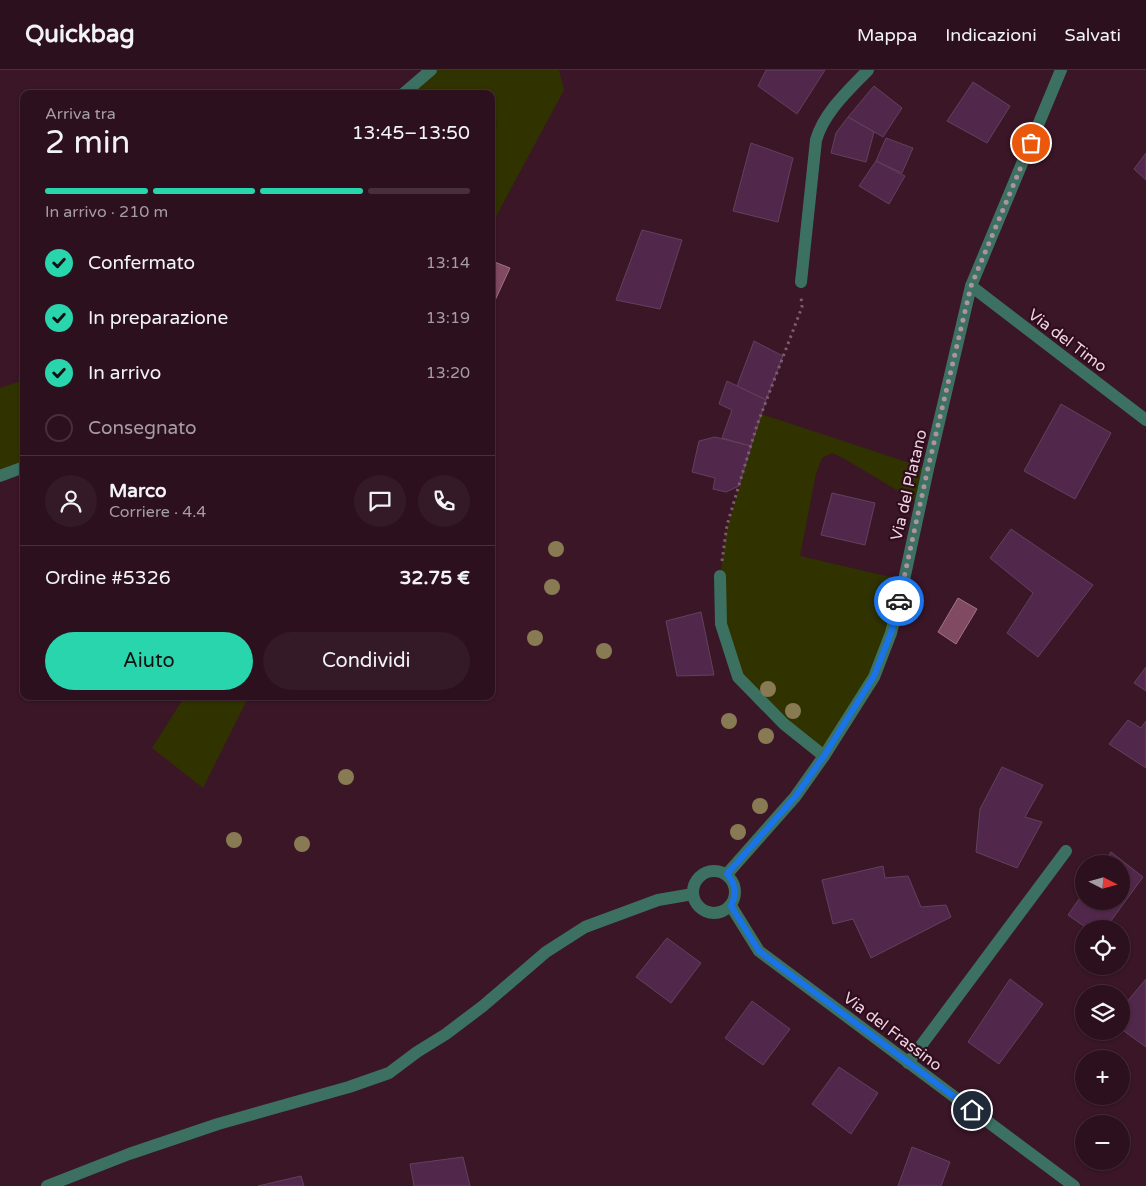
<!DOCTYPE html>
<html lang="it">
<meta charset="utf-8">
<style>
:root{--surface:#2c101d;--page:#341926;--text:#f1f3f6;--muted:#a69da4;--line:#48303b;--accent:#28d5ad}
body{margin:0;font-family:"Varela Round",sans-serif;background:var(--page);color:var(--text);height:100vh;display:flex;flex-direction:column;font-size:19px;white-space:nowrap}
*{box-sizing:border-box;margin:0}
p{font-size:16px;color:var(--muted)}
.icon{flex:none;width:28px;height:28px;fill:none;stroke:currentColor;stroke-width:2;stroke-linecap:round;stroke-linejoin:round}
.map{position:relative;flex:1;overflow:hidden}
.details{position:absolute;left:20px;top:20px;width:475px;height:610px;display:flex;flex-direction:column;background:var(--surface);border-radius:10px;box-shadow:0 1px 4px #0004,0 0 0 1px var(--line)}
.details>*{flex:none}
.needle{width:32px;rotate:96deg}
.controls{position:absolute;left:1075px;top:785px;display:grid;gap:10px}
.controls a{display:grid;place-items:center;width:55px;height:55px;border-radius:50%;background:var(--surface);box-shadow:0 1px 4px #0004,0 0 0 1px var(--line);font-size:25px}
.pin{position:absolute;display:grid;place-items:center;width:42px;height:42px;color:#fff;margin:-21px;border:2px solid #fff;border-radius:50%;box-shadow:0 1px 5px #0007}
.courier{position:absolute;display:grid;place-items:center;width:50px;height:50px;margin:-25px;border:4px solid #1a73e8;border-radius:50%;background:#fff;color:#222;box-shadow:0 1px 6px #0007}
.headline em{font-style:normal;font-weight:600}
.headline div{display:flex;flex-direction:column-reverse}
.headline{display:flex;align-items:center;justify-content:space-between;height:85px;padding:0 25px}
h1{font-size:32px;font-weight:600;line-height:38px}
.bar{display:grid;grid-template-columns:repeat(4,1fr);gap:8px 5px;align-content:center;height:60px;padding:0 25px}
.bar i{height:6px;border-radius:4px;background:var(--line)}
.bar .active{background:var(--accent)}
.bar p{grid-column:span 4}
.line{display:flex;align-items:center;gap:12px;padding:0 25px;border-top:1px solid var(--line)}
.line div{flex:1}
.round{display:grid;place-items:center;flex:none;width:52px;height:52px;border-radius:26px;background:var(--page)}
ol{padding:0 25px;list-style:none}
li{display:flex;align-items:center;gap:15px;height:55px}
li p{margin-inline-start:auto}
li .icon{padding:5px;border-radius:50%;background:var(--accent);color:#111;stroke-width:4}
li:last-child{color:var(--muted)}
li i{width:28px;height:28px;border:2px solid var(--line);border-radius:50%}
.action{display:flex;gap:10px;margin-top:auto;padding:10px 25px}
.action a{flex:1;height:58px;border-radius:30px;background:var(--accent);color:#111;font-size:20px;font-weight:600;line-height:58px;text-align:center}
.action a+a{background:var(--page);color:var(--text)}
header{display:flex;align-items:center;gap:30px;box-sizing:border-box;height:70px;padding:0 25px;background:var(--surface);border-bottom:1px solid var(--line)}
header strong{font-size:24px}
nav{display:flex;gap:28px;margin-inline-start:auto;font-size:18px}
.map>svg:first-child{display:block}
</style>
<header>
<strong>Quickbag</strong>
<nav><a>Mappa</a><a>Indicazioni</a><a>Salvati</a></nav>
</header>
<div class="map">
<svg width="1146" height="1116" viewBox="0 0 1146 1116">
<rect width="100%" height="100%" fill="#3a1627"/>
<g fill="#303200">
<polygon points="432,0 559,0 564,20 491,156 491,69 497,56 491,60 491,24 403,24"/>
<polygon points="24,310 24,397 0,406 0,318"/>
<polygon points="761,344 928,399 920,434 843,388 832,383 822,388 816,404 800,486 904,510 891,563 824,686 738,607 721,554 720,506 727,459"/>
<polygon points="185,626 249,626 203,718 152,678"/>
</g>
<g fill="#804a62" stroke="#a17387">
<polygon points="492,191 510,198 491,239 491,193"/>
<polygon points="958,528 977,539 956,574 938,562"/>
</g>
<g fill="#51284c" stroke="#62415d">
<polygon points="766,0 825,0 797,44 758,16"/>
<polygon points="973,12 1010,36 987,73 947,51"/>
<polygon points="874,16 902,38 883,67 848,47"/>
<polygon points="848,47 874,62 866,92 831,83 836,63"/>
<polygon points="886,68 913,78 902,103 876,91"/>
<polygon points="751,73 793,88 778,152 733,141"/>
<polygon points="1146,83 1146,110 1134,99"/>
<polygon points="876,91 905,106 889,134 859,116"/>
<polygon points="642,160 682,170 660,239 616,230"/>
<polygon points="754,271 783,286 766,330 737,316"/>
<polygon points="727,311 766,330 751,376 722,368 732,340 719,334"/>
<polygon points="1061,334 1111,363 1075,429 1024,401"/>
<polygon points="715,367 751,376 739,416 726,422 713,419 715,408 692,402 699,371"/>
<polygon points="832,423 875,433 865,475 821,465"/>
<polygon points="1011,459 1093,515 1038,587 1007,563 1033,523 990,488"/>
<polygon points="701,542 714,605 677,606 666,551"/>
<polygon points="1146,597 1146,621 1134,613"/>
<polygon points="1128,650 1141,658 1146,651 1146,698 1109,674"/>
<polygon points="1002,697 1043,715 1025,747 1042,752 1017,798 976,782 980,739"/>
<polygon points="1111,782 1143,807 1105,859 1088,859 1068,845 1084,822 1084,831 1121,831 1121,794 1103,794"/>
<polygon points="883,796 885,808 908,806 921,837 946,835 951,847 871,888 853,849 833,854 822,810"/>
<polygon points="667,868 701,893 671,933 636,907"/>
<polygon points="1010,909 1043,934 999,994 968,972"/>
<polygon points="1146,909 1146,977 1121,959 1121,939"/>
<polygon points="752,931 790,959 763,995 725,968"/>
<polygon points="839,997 878,1023 851,1064 812,1034"/>
<polygon points="912,1077 950,1092 941,1116 898,1116"/>
<polygon points="463,1087 470,1116 414,1116 410,1094"/>
<polygon points="301,1106 304,1116 258,1116"/>
</g>
<g fill="none" stroke-linecap="round" stroke-linejoin="round">
<polyline stroke="#7c5d6b" stroke-width="3" stroke-dasharray="2.5 4" stroke-linecap="butt" points="722,491 727,455 757,355 802,237 801,227"/>
<g stroke="#3c7161" stroke-width="12">
<polyline points="403,24 431,0"/>
<path d="M801,212L816,70C824,42 849,20 868,0"/>
<polyline points="971,216 1146,350"/>
<polyline points="0,406 24,397"/>
<polyline points="720,506 721,554 738,607 784,654 824,686"/>
<circle cx="714" cy="822" r="21"/>
<polyline points="727,804 795,727 824,686 874,607 891,563 904,510 928,399 971,216 1061,0"/>
<polyline points="731,836 759,881 1074,1116"/>
<polyline points="908,993 1066,781"/>
<polyline points="47,1116 129,1084 218,1054 349,1017 389,1003 417,982 446,964 483,936 546,882 585,857 658,830 693,824"/>
</g>
</g>
<g fill="#887b54">
<circle cx="556" cy="479" r="8"/>
<circle cx="552" cy="517" r="8"/>
<circle cx="535" cy="568" r="8"/>
<circle cx="604" cy="581" r="8"/>
<circle cx="768" cy="619" r="8"/>
<circle cx="793" cy="641" r="8"/>
<circle cx="729" cy="651" r="8"/>
<circle cx="766" cy="666" r="8"/>
<circle cx="346" cy="707" r="8"/>
<circle cx="760" cy="736" r="8"/>
<circle cx="738" cy="762" r="8"/>
<circle cx="234" cy="770" r="8"/>
<circle cx="302" cy="774" r="8"/>
</g>
<g fill="none" stroke-linecap="round" stroke-linejoin="round">
<polyline stroke="#ae929e" stroke-width="5" stroke-dasharray="0 9" points="899,531 928,398 971,216 1031,73"/>
<path stroke="#1a73e8" stroke-width="6" d="M899,531L891,563L874,606L824,686L795,727L727,804C736,814 737,824 731,836L759,881L972,1040"/>
</g>
<g text-anchor="middle" stroke-width="4.5" stroke-linejoin="round" paint-order="stroke">
<g font-size="16" fill="#edd4de" stroke="#2f0c1e">
<text transform="translate(1068 270) rotate(37)" y="6">Via del Timo</text>
<text transform="translate(908 415) rotate(-77)" y="6">Via del Platano</text>
<text transform="translate(893 961) rotate(37)" y="6">Via del Frassino</text>
</g>
</g>
</svg>
<div class="controls">
<a><svg class="needle" viewBox="-14 -14 28 28"><path d="M0-13l5 13h-10z" fill="#e53935"/><path d="M0 13l5-13h-10z" fill="#a69da4"/></svg></a>
<a><svg class="icon" aria-label="locate" viewBox="0 0 24 24"><circle cx="12" cy="12" r="6"/><path d="M12 2v4M12 18v4M2 12h4M18 12h4"/></svg></a>
<a><svg class="icon" aria-label="layers" viewBox="0 0 24 24"><path d="M12 4l9 5-9 5-9-5zM3 14l9 5 9-5"/></svg></a>
<a>+</a>
<a>−</a>
</div>
<div class="pin" style="left:1031px;top:73px;background:#ea580c"><svg class="icon" aria-label="bag" viewBox="0 0 24 24"><path d="M5 8h14l-1 12H6zM9 8a3 3 0 0 1 6 0"/></svg></div>
<div class="pin" style="left:972px;top:1040px;background:#1f2937"><svg class="icon" aria-label="home" viewBox="0 0 24 24"><path d="M3 11l9-7 9 7M6 9v11h12V9"/></svg></div>
<div class="courier" style="left:899px;top:531px"><svg class="icon" aria-label="car" viewBox="0 0 24 24"><path d="M5 17H2v-5l4-1 3-4h7l3 4 3 1v5h-3M9 17h6M6 11h13"/><circle cx="7" cy="17" r="2"/><circle cx="17" cy="17" r="2"/></svg></div>
<section class="details">
<div class="headline"><div><h1>2 min</h1><p>Arriva tra</p></div><em>13:45–13:50</em></div>
<div class="bar"><i class="active"></i><i class="active"></i><i class="active"></i><i></i><p>In arrivo · 210 m</p></div>
<ol>
<li><svg class="icon" aria-label="check" viewBox="0 0 24 24"><path d="M5 12l5 5 9-10"/></svg>Confermato<p>13:14</p></li>
<li><svg class="icon" aria-label="check" viewBox="0 0 24 24"><path d="M5 12l5 5 9-10"/></svg>In preparazione<p>13:19</p></li>
<li><svg class="icon" aria-label="check" viewBox="0 0 24 24"><path d="M5 12l5 5 9-10"/></svg>In arrivo<p>13:20</p></li>
<li><i></i>Consegnato</li>
</ol>
<div class="line" style="height:90px"><a class="round"><svg class="icon" aria-label="person" viewBox="0 0 24 24"><circle cx="12" cy="8" r="4"/><path d="M4 21q1-7 8-7t8 7"/></svg></a><div><b>Marco</b><p>Corriere · 4.4</p></div><a class="round"><svg class="icon" aria-label="chat" viewBox="0 0 24 24"><path d="M4 5h16v11H9l-5 4z"/></svg></a><a class="round"><svg class="icon" aria-label="phone" viewBox="0 0 24 24"><path d="M5 4h4l2 5-3 2q2 4 5 5l2-3 5 2v4C11 20 4 13 5 4z"/></svg></a></div>
<div class="line" style="height:65px"><div>Ordine #5326</div><b>32.75 €</b></div>
<div class="action"><a>Aiuto</a><a>Condividi</a></div>
</section>
</div>
